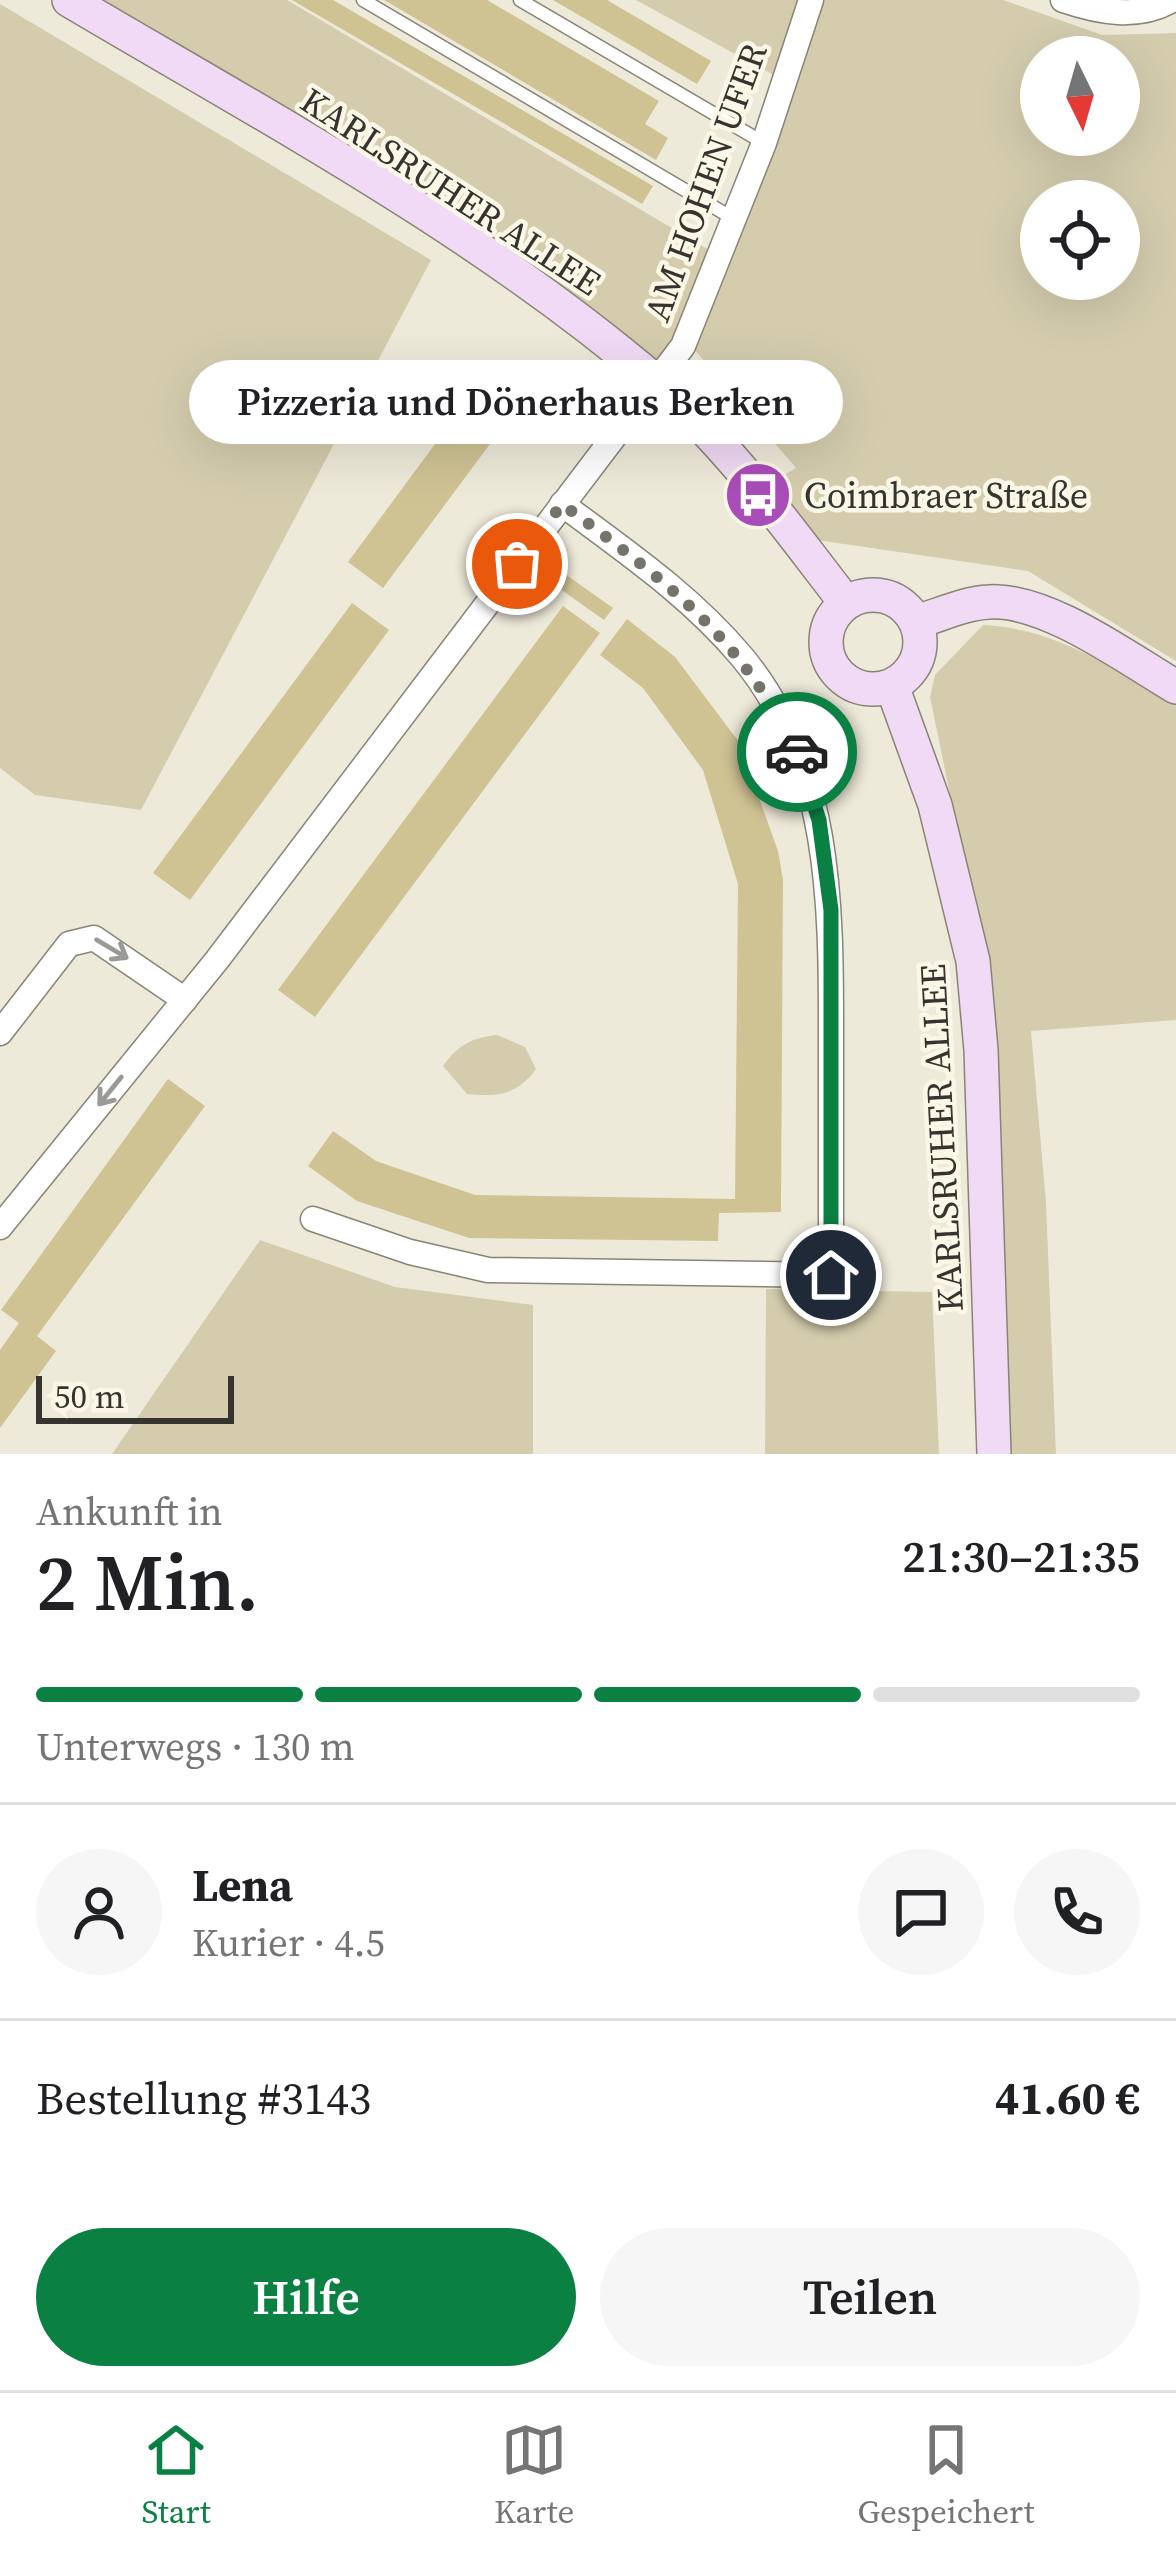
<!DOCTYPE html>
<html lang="de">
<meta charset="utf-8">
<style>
:root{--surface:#fff;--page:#f6f6f6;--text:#202124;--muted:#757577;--line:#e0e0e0;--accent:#0b8043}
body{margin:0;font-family:"Source Serif 4",serif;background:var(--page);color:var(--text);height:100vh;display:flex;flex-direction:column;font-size:45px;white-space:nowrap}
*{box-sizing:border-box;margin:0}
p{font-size:39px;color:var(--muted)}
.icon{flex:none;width:66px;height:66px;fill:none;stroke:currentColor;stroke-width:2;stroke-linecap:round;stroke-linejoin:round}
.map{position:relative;height:1454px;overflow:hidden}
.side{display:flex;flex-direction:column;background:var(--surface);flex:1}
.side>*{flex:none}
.needle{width:78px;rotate:175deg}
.buttons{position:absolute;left:1020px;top:36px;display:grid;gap:24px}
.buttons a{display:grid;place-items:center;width:120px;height:120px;border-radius:50%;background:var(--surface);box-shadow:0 12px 48px #0002;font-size:60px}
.scale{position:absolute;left:36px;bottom:30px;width:198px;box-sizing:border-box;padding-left:12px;border:6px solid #36342e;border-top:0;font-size:33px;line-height:42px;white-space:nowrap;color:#36342e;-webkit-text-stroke:9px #fbf7e7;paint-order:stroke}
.pin{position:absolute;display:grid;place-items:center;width:102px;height:102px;color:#fff;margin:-51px;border:6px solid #fff;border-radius:50%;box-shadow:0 3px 12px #0007}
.courier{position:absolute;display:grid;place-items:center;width:120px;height:120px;margin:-60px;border:9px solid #0b8043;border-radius:50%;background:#fff;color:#222;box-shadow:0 3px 15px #0007}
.bubble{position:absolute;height:84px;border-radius:42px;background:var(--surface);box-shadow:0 12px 48px #0002;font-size:39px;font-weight:600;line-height:84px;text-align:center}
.head em{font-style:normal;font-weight:600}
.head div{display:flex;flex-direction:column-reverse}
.head{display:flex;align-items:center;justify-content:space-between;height:204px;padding:0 36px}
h1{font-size:78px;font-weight:600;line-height:90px}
.bar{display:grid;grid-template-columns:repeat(4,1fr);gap:18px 12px;align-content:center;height:144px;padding:0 36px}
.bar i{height:15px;border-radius:9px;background:var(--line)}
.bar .active{background:var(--accent)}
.bar p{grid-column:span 4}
.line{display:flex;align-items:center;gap:30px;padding:0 36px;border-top:3px solid var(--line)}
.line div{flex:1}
.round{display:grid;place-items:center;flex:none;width:126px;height:126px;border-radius:63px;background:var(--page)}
.cta{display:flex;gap:24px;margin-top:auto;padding:24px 36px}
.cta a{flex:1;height:138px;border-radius:72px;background:var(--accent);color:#fff;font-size:48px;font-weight:600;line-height:138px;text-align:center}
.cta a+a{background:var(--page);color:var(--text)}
.menu{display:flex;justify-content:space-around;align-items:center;height:168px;border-top:3px solid var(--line);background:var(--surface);font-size:33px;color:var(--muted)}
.menu a{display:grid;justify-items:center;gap:6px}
.menu .active{color:var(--accent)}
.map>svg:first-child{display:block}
</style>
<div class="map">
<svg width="1176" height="1454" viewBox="0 0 1176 1454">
<rect width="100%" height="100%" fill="#eeeada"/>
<g fill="#d4ccad" fill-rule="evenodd">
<polygon points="92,0 287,0 719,256 657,383"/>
<path d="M636,0H1003L1102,35L1176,33V661L1028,571L817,540L774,481L796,468L693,348L783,80ZM1041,57H1119V135H1041ZM1041,201H1119V279H1041Z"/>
<polygon points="0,4 431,260 141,810 35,795 0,768"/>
<path d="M983,625C1055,628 1115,669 1176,705V1020L1031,1031L1046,1203L1056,1454H995L987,975L930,697L935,675Z"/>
<path d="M497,1035L525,1047L536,1069C517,1095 498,1097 467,1094L443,1066C458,1045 471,1038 497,1035Z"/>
<polygon points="260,1240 395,1287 533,1305 533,1454 112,1454"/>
<polygon points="766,1289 932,1292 939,1454 765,1454"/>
</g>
<g fill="#cfc394">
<polygon points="292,0 333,0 653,186 642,204"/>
<polygon points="384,0 487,0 659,101 645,124 668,138 656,160"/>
<polygon points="553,0 607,0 711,61 697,84"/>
<polygon points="477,387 513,413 383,588 348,562"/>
<polygon points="555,567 613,608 604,620 546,579"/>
<polygon points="352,603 389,630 190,900 153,873"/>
<polygon points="563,606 600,633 315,1017 278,990"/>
<polygon points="627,619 675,657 739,742 778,851 783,879 781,1212 719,1213 718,1241 469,1238 357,1201 308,1166 333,1131 376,1161 475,1195 735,1199 738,884 703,770 643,688 600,655"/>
<polygon points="168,1079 205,1106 37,1336 56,1351 0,1428 0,1350 19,1323 1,1310"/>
</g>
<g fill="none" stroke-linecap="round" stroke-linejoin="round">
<g stroke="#888476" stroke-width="15">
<g id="lane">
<polyline points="363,0 734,219"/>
<polyline points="520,0 764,143"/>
</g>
</g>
<g stroke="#888476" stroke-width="27">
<g id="street">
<path d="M1063,0C1098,12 1138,20 1172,0"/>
<polyline points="0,1033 69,944 94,938 185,1000"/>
<path d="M313,1219L410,1252L488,1270L831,1275C831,1199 831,1123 831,1047C831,912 834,768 742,657C690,595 626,552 562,504"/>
<polyline points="0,1227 217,960 683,346 764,143 811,0"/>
</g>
</g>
<g stroke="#888476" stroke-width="36">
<g id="secondary">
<path d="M69,0C270,119 478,230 656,382C729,445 787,527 846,603"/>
<circle cx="873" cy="642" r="47"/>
<path d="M916,622C940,615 965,603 989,602C1046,598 1128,659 1176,687"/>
<polyline points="892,686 935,805 973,961 981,1050 994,1454"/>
</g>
</g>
<use href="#lane" stroke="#fff" stroke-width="12"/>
<use href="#street" stroke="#fff" stroke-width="24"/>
<use href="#secondary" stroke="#f1daf5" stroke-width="33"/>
</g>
<defs><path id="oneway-shaft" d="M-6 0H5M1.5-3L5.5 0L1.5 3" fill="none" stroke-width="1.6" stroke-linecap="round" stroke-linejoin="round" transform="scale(3)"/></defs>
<g stroke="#9a9a96">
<use href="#oneway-shaft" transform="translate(112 949) rotate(31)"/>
<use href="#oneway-shaft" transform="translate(110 1091) rotate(129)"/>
</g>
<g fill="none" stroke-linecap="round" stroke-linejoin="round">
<path stroke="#76746a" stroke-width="12" stroke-dasharray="0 21.6" d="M517,564L562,504C663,579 740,635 797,752"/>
<polyline stroke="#0b8043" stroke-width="15" points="797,752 819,820 831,910 831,1275"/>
</g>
<defs>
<g id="bus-disc" transform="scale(3.45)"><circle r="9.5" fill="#a94db8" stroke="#fbf7e7"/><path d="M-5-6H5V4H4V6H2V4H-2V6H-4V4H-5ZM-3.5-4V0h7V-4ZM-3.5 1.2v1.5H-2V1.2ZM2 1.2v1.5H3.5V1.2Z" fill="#fff"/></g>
</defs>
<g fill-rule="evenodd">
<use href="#bus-disc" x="758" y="495"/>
</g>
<g text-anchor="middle" stroke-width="9" stroke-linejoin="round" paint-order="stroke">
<g font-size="36" fill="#36342e" stroke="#fbf7e7">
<text transform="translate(705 182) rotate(-70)" y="13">AM HOHEN UFER</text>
<text transform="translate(451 191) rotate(33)" y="13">KARLSRUHER ALLEE</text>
<text transform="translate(941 1138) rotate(-93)" y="13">KARLSRUHER ALLEE</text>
</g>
<g font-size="36" fill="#36342e" stroke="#fbf7e7" text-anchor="start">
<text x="804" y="508">Coimbraer Straße</text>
</g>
</g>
</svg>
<div class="buttons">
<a><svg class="needle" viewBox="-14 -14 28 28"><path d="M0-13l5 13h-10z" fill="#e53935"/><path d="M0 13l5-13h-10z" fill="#757577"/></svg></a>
<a><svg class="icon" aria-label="locate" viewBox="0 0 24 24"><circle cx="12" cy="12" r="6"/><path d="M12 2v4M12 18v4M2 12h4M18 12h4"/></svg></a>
</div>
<div class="scale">50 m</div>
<div class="pin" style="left:517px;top:564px;background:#ea580c"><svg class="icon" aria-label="bag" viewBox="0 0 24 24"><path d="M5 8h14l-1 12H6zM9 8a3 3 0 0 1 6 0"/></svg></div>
<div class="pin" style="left:831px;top:1275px;background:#1f2937"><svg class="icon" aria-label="home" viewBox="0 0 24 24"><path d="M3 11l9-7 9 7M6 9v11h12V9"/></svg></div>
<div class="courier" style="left:797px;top:752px"><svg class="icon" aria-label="car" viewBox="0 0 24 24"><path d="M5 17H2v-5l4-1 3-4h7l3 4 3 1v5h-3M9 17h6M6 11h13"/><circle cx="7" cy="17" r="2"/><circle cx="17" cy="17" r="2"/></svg></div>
<div class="bubble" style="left:189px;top:360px;width:654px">Pizzeria und Dönerhaus Berken</div>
</div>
<section class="side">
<div class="head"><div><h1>2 Min.</h1><p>Ankunft in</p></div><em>21:30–21:35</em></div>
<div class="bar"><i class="active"></i><i class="active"></i><i class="active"></i><i></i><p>Unterwegs · 130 m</p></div>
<div class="line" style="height:216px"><a class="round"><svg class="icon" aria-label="person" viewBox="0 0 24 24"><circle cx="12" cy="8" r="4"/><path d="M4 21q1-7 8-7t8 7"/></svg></a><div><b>Lena</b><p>Kurier · 4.5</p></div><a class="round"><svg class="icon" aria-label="chat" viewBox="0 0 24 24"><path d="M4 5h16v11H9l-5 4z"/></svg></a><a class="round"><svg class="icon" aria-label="phone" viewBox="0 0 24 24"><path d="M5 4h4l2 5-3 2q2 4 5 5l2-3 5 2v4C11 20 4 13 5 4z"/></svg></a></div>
<div class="line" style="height:156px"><div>Bestellung #3143</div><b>41.60 €</b></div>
<div class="cta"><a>Hilfe</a><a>Teilen</a></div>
</section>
<nav class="menu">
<a class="active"><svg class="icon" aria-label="home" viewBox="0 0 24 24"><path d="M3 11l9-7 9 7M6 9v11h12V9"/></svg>Start</a>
<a><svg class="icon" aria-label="map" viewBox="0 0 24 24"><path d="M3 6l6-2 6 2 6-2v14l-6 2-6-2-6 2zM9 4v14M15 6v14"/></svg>Karte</a>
<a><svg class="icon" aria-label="saved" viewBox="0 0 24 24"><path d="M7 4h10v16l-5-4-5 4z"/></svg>Gespeichert</a>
</nav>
